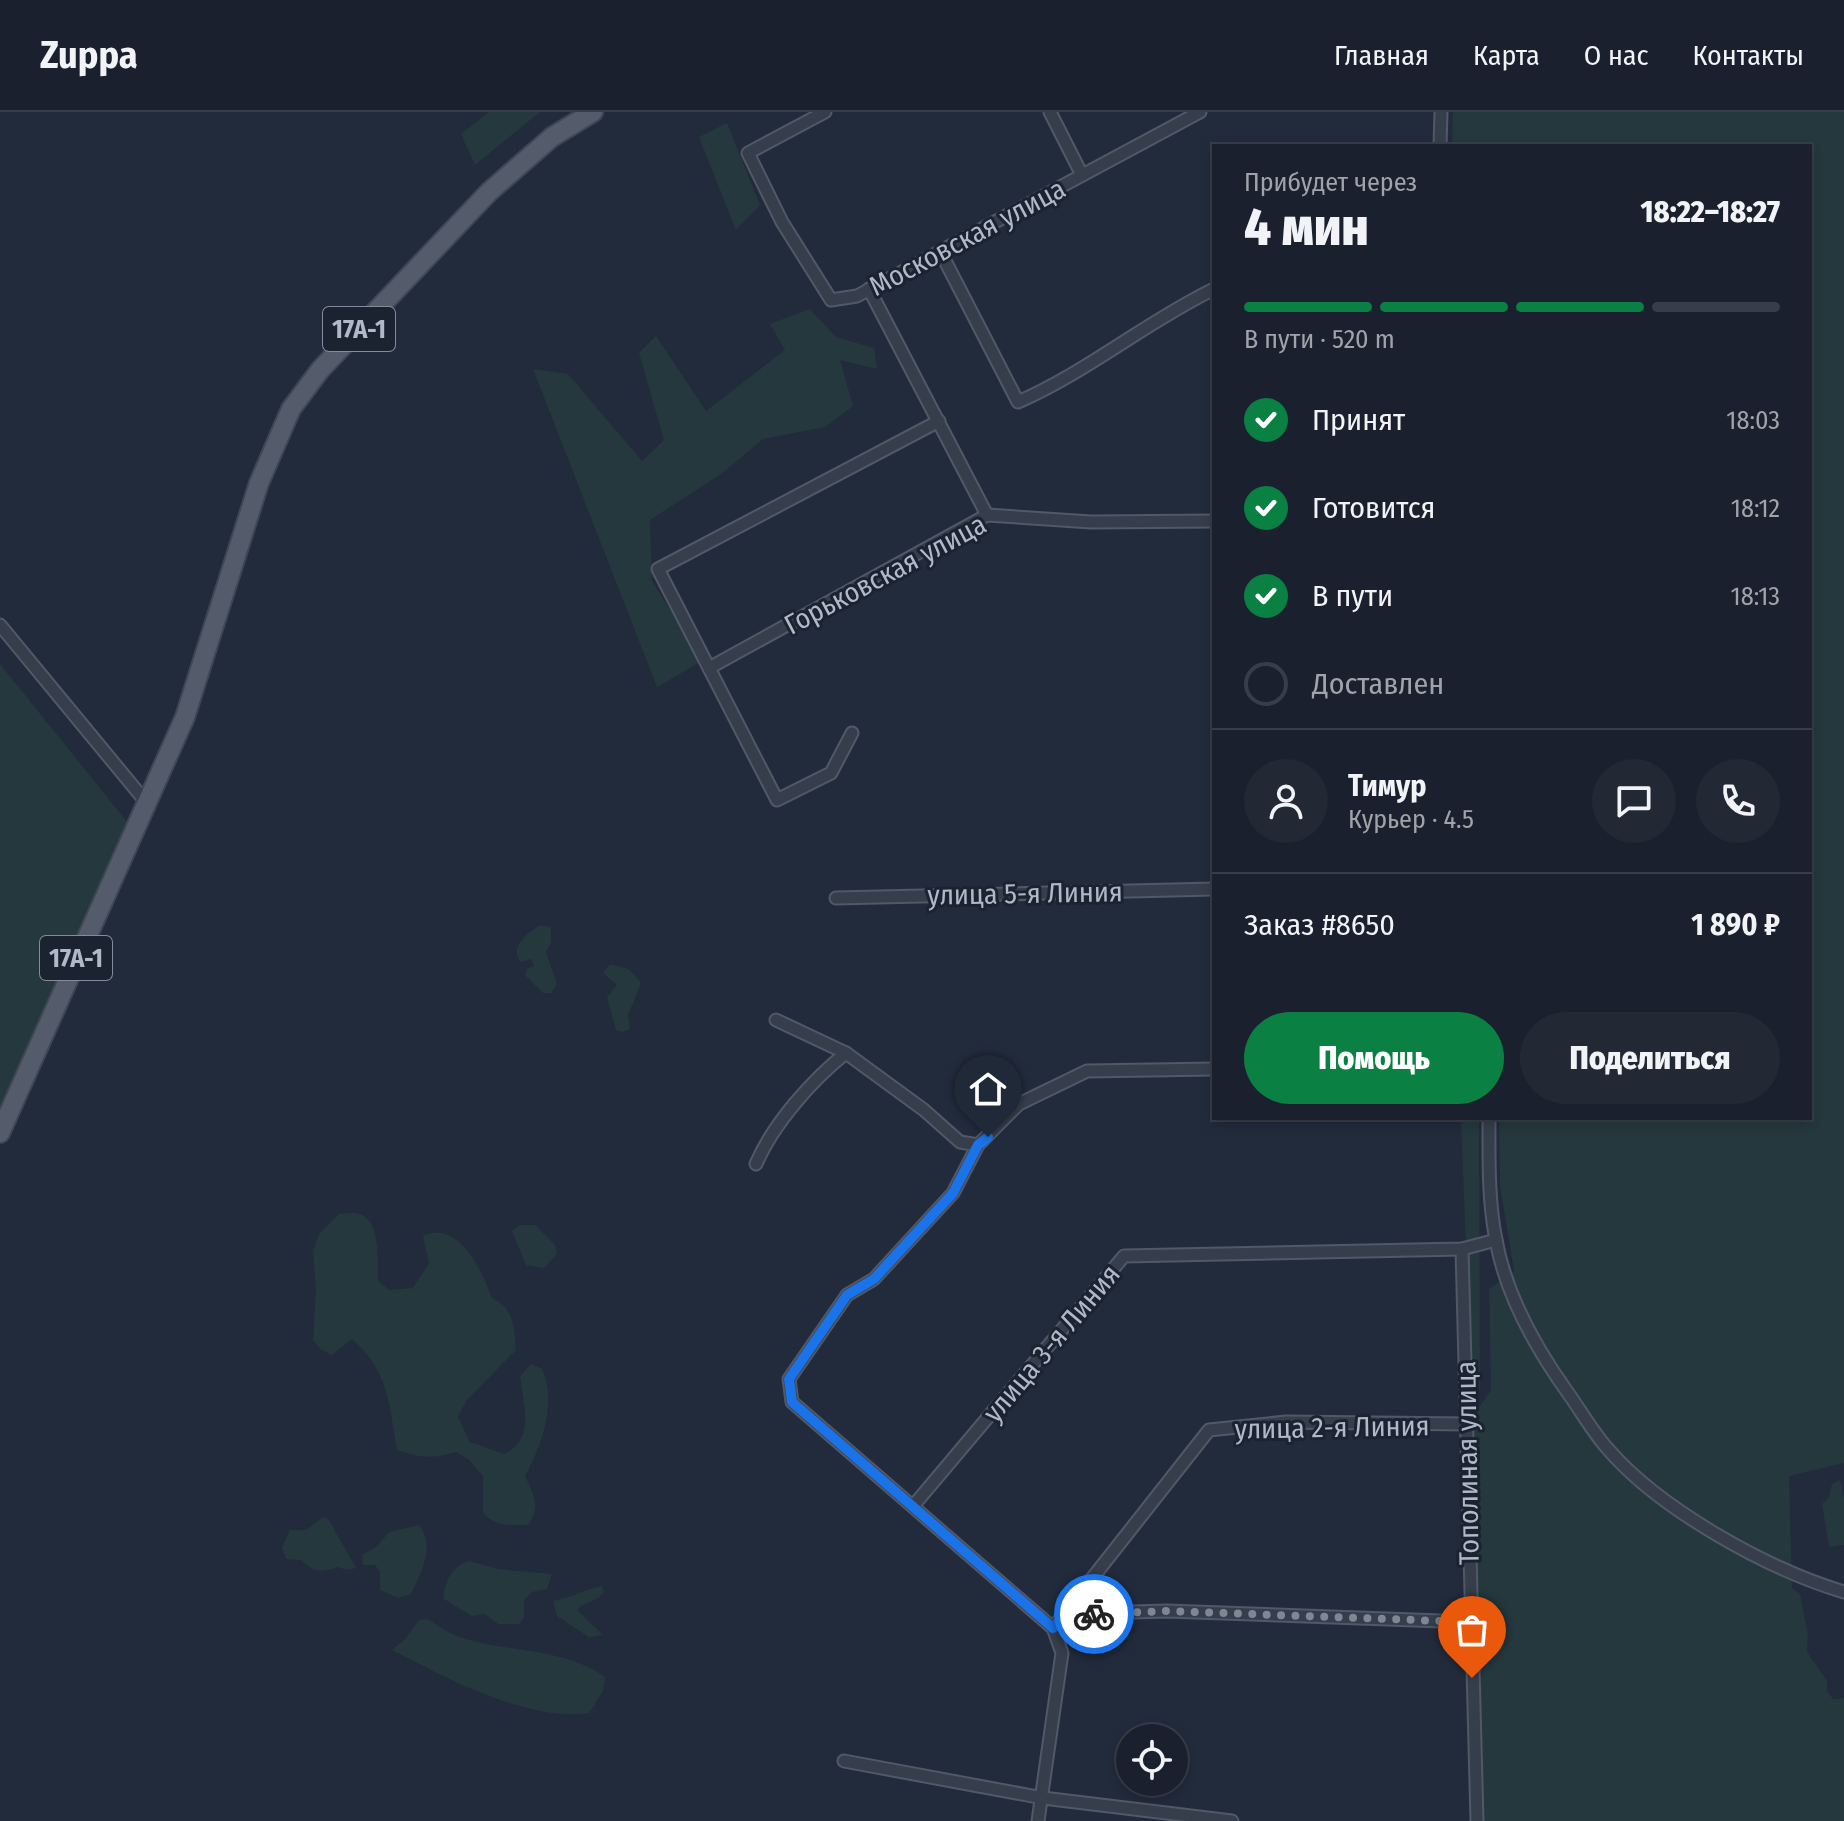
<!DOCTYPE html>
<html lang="ru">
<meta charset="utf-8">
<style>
:root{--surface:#1a202d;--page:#232835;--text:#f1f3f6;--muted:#9fa3aa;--line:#383e49;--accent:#0b8043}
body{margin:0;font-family:"Fira Sans Condensed",sans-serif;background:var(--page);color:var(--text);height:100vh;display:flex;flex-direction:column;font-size:30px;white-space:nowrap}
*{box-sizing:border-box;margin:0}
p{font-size:26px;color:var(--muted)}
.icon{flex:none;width:44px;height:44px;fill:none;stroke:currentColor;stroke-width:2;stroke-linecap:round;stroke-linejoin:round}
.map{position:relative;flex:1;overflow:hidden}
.details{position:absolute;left:1212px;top:32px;width:600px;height:976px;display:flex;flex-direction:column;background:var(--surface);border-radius:0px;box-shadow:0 4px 12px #0003,0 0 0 2px var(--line)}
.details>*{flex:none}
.controls{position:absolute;left:1116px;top:1612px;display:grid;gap:16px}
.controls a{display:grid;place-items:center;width:72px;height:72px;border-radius:50%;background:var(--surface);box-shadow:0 4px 12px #0003,0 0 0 2px var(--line);font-size:40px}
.pin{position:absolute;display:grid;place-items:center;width:68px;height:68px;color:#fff;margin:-82px -34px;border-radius:50% 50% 50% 0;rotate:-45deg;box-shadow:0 0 8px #0007}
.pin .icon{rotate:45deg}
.courier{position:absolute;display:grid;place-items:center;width:80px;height:80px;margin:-40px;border:6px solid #1a73e8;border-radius:50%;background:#fff;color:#222;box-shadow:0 2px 10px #0007}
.overview em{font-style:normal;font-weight:800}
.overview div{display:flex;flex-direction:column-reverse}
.overview{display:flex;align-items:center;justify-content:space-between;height:136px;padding:0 32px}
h1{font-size:52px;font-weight:800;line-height:60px}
.bar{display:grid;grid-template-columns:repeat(4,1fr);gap:12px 8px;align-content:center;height:96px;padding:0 32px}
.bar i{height:10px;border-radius:6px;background:var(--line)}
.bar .current{background:var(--accent)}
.bar p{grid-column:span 4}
.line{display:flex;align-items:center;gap:20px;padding:0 32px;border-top:2px solid var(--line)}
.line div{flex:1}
.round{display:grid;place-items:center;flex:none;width:84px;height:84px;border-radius:42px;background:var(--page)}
ol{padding:0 32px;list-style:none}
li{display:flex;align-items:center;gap:24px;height:88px}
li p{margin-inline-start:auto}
li .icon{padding:8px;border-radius:50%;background:var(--accent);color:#fff;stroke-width:4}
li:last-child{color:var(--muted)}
li i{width:44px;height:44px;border:4px solid var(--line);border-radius:50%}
.cta{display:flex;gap:16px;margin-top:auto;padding:16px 32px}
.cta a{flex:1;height:92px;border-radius:48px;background:var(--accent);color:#fff;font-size:32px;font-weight:800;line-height:92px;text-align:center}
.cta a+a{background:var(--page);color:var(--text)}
header{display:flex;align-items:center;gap:48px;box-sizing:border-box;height:112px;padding:0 40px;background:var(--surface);border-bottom:2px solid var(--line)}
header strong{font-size:38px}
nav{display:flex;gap:44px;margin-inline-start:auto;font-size:28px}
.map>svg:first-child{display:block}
</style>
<header>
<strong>Zuppa</strong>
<nav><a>Главная</a><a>Карта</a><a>О нас</a><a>Контакты</a></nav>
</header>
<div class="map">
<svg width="1844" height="1709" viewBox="0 0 1844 1709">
<rect width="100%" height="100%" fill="#222b3c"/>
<g fill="#24383d">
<polygon points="489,0 540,0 475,53 461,22"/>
<polygon points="1453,0 1844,0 1844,1351 1789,1364 1792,1476 1800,1482 1808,1523 1807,1540 1827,1569 1827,1579 1833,1587 1844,1586 1844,1709 1482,1709 1474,1303 1491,1278 1489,1177 1514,1159 1500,1074 1499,1006 1810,1006 1810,34 1452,34"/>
<polygon points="727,11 760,93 736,118 699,25"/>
<polygon points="810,197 836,225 874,236 877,257 840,248 853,294 825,315 763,327 721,362 650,408 652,469 702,549 657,575 533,257 568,262 642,349 664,328 639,241 656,224 706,299 785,238 770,212"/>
<polygon points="0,552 128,711 0,999"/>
<path d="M540,813L551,815V831L546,840L557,872L551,881H543L525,863L527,857L534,854L531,847L521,850C509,834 527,822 540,813Z"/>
<polygon points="610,852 629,857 641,871 628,903 630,917 622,920 616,918 607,885 617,873 603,861"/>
<polygon points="1461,1006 1479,1006 1480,1277 1471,1272"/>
<path d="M339,1102C345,1102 354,1100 359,1102C382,1109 377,1151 378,1169L389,1178L413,1176L429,1151L423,1124C459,1107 482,1159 492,1186C515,1197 514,1216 516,1238L466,1289L458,1305L470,1330L504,1342C536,1327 523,1292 520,1264L531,1252L542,1257C557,1290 542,1334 525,1364C534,1383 541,1395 528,1413C511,1413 495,1415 483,1401V1364L468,1347L456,1340C433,1347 419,1346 397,1338C389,1293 389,1259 352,1227L332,1243L320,1237L313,1228L316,1177L313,1139L319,1122Z"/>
<polygon points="520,1113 535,1113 555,1133 557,1142 544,1156 526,1153 512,1119"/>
<polygon points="1840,1368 1844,1386 1844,1433 1829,1435 1822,1392 1829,1385 1832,1372"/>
<path d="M323,1405L329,1408L356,1456L347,1458L337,1455C320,1461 315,1461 301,1448L286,1447L282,1436L290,1418H306Z"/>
<path d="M419,1413C436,1434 421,1461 411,1482L398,1486L380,1478V1460L375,1453H363L362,1443L376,1435L389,1420Z"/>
<path d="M469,1449L498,1457L552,1462L547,1477L532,1480L524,1489V1505L519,1512H498L485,1502L472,1504L444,1487C443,1471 453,1453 469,1449Z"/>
<path d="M602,1474L604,1480C598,1490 584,1489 577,1498L603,1523L589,1525L557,1504L553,1489C572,1486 584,1477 602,1474Z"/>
<path d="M427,1507C437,1513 448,1521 460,1525C509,1542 561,1534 605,1565L603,1579L589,1601C528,1610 444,1565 392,1538L405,1527L419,1508Z"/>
</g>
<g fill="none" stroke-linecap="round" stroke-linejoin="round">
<g stroke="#515867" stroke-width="15">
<g id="street">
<polyline points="825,0 748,41 782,110 831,188 857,184 1200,0"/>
<polyline points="1050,0 1082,63"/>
<polyline points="1440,34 1441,0"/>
<path d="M940,139L1018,290C1087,260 1146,210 1214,177"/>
<polyline points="869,177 987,403"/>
<polyline points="0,513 146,690"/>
<polyline points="709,556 987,403 1091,410 1214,409"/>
<polyline points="852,621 831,661 777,688 658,457 939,309"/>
<polyline points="836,786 1214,777"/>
<polyline points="776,908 846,941 924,998 960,1030 978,1033"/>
<path d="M1489,1006C1489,1047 1488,1088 1496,1128C1506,1184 1535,1235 1568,1281C1581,1299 1592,1319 1607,1336C1659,1397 1767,1457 1844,1480"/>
<path d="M756,1052C773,1012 812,968 846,941"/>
<polyline points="1462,1137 1477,1709"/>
<polyline points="914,1393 1124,1144 1462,1137 1496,1128"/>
<polyline points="1065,1502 1167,1499 1469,1510"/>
<polyline points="1053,1516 1209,1318 1286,1310 1466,1312"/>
<polyline points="844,1649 1043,1686 1232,1709"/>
<polyline points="1038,1709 1062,1541 1053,1516 792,1290 789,1267 847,1183 874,1167 953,1081 978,1033 1019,992 1087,959 1214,957"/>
</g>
</g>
<g stroke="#3f4755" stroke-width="22">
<polyline id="primary" points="0,1021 185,605 259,371 291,297 320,258 489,80 552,25 593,0"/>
</g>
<use href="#street" stroke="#363e4c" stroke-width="11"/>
<use href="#primary" stroke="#545c6c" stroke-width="18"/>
</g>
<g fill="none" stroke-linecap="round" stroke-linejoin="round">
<polyline stroke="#7f8797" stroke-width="8" stroke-dasharray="0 14.4" points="1094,1502 1167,1499 1469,1510 1472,1566"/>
<polyline stroke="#1a73e8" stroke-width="10" points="988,1025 978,1033 953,1081 874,1167 847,1183 789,1267 792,1290 1053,1516 1065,1502 1094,1502"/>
</g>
<g text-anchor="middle" stroke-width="6" stroke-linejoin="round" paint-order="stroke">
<g fill="#1b2331" stroke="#848b9b" stroke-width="2">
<rect x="323" y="195" width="72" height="44" rx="6"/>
<rect x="40" y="824" width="72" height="44" rx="6"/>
</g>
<g font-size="26" font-weight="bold" fill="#b1b8c8">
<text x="359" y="226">17А-1</text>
<text x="76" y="855">17А-1</text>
</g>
<g font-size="28" fill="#b1b8c8" stroke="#1b2331">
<text transform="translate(967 125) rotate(-28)" y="10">Московская улица</text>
<text transform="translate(885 462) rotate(-28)" y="10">Горьковская улица</text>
<text transform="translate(1025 781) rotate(-1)" y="10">улица 5-я Линия</text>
<text transform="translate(1051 1231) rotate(-50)" y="10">улица 3-я Линия</text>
<text transform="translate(1332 1315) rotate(-1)" y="10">улица 2-я Линия</text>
<text transform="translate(1467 1351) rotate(-91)" y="10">Тополиная улица</text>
</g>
</g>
</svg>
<div class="controls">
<a><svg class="icon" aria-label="locate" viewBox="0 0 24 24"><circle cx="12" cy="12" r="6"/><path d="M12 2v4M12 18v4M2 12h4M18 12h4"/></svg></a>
</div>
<div class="pin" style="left:1472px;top:1566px;background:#ea580c"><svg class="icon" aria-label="bag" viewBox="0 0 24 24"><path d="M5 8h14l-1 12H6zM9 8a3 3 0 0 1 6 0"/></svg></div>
<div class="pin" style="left:988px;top:1025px;background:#1f2937"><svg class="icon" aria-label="home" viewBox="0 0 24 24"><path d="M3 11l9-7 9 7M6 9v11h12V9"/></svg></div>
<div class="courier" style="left:1094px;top:1502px"><svg class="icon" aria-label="bike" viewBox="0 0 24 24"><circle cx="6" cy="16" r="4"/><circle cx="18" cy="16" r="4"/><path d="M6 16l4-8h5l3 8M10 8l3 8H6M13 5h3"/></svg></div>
<section class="details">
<div class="overview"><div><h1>4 мин</h1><p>Прибудет через</p></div><em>18:22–18:27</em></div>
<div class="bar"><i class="current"></i><i class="current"></i><i class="current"></i><i></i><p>В пути · 520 m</p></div>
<ol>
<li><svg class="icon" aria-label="check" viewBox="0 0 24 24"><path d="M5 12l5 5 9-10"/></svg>Принят<p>18:03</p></li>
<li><svg class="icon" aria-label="check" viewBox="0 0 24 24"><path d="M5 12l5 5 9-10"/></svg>Готовится<p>18:12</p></li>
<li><svg class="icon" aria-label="check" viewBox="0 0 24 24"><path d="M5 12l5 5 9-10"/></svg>В пути<p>18:13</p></li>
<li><i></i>Доставлен</li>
</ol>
<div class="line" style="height:144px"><a class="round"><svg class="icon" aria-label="person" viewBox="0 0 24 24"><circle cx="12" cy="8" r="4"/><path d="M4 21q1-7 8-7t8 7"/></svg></a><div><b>Тимур</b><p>Курьер · 4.5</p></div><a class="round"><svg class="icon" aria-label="chat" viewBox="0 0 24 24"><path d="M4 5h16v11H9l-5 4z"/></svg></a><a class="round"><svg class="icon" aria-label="phone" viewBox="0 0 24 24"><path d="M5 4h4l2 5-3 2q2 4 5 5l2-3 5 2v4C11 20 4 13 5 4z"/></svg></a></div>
<div class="line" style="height:104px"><div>Заказ #8650</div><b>1 890 ₽</b></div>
<div class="cta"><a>Помощь</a><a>Поделиться</a></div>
</section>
</div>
